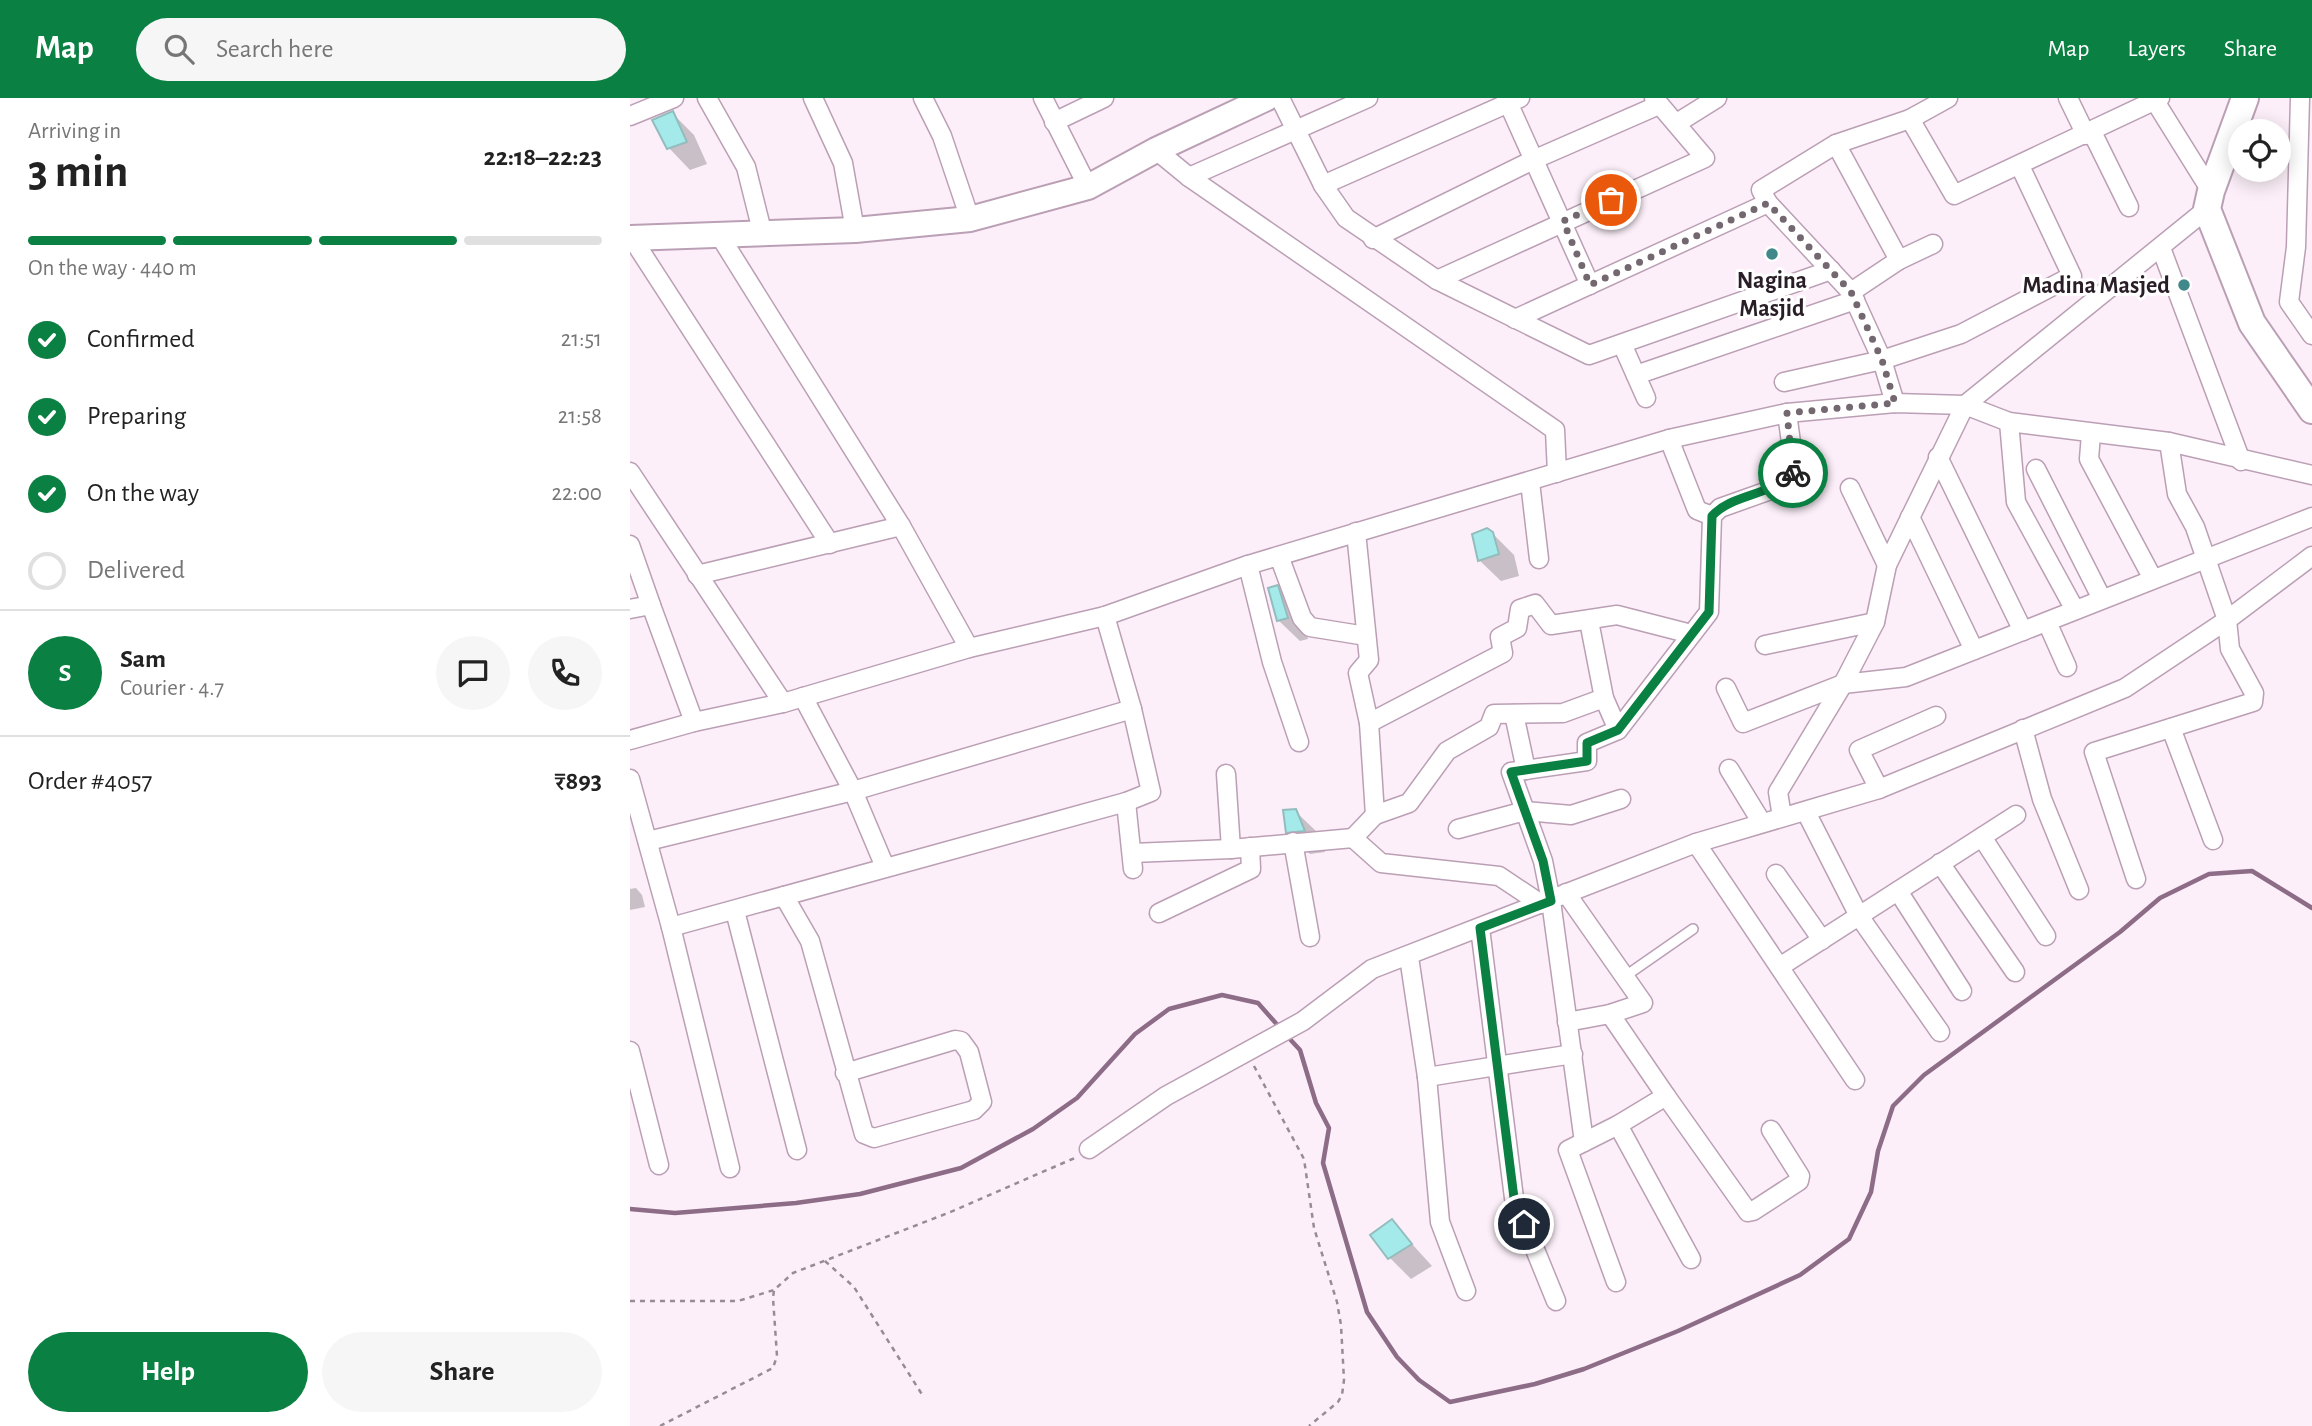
<!DOCTYPE html>
<meta charset="utf-8">
<style>
:root{--surface:#fff;--page:#f6f6f6;--text:#222;--muted:#767676;--line:#e0e0e0;--accent:#0b8043}
body{margin:0;font-family:"Alegreya Sans",sans-serif;background:var(--page);color:var(--text);height:100vh;display:flex;flex-direction:column;font-size:26px;white-space:nowrap}
*{box-sizing:border-box;margin:0}
p{font-size:23px;color:var(--muted)}
.icon{flex:none;width:38px;height:38px;fill:none;stroke:currentColor;stroke-width:2;stroke-linecap:round;stroke-linejoin:round}
.map{position:relative;flex:1;overflow:hidden}
.side{display:flex;flex-direction:column;background:var(--surface);width:630px}
.side>*{flex:none}
.controls{position:absolute;left:1598px;top:21px;display:grid;gap:14px}
.controls a{display:grid;place-items:center;width:63px;height:63px;border-radius:50%;background:var(--surface);box-shadow:0 4px 18px #0003;font-size:35px}
.pin{position:absolute;display:grid;place-items:center;width:60px;height:60px;color:#fff;margin:-30px;border:4px solid #fff;border-radius:50%;box-shadow:0 2px 7px #0007}
.courier{position:absolute;display:grid;place-items:center;width:70px;height:70px;margin:-35px;border:5px solid #0b8043;border-radius:50%;background:#fff;color:#222;box-shadow:0 2px 9px #0007}
.overview em{font-style:normal;font-weight:600}
.overview div{display:flex;flex-direction:column-reverse}
.overview{display:flex;align-items:center;justify-content:space-between;height:119px;padding:0 28px}
h1{font-size:46px;font-weight:600;line-height:52px}
.bar{display:grid;grid-template-columns:repeat(4,1fr);gap:10px 7px;align-content:center;height:84px;padding:0 28px}
.bar i{height:9px;border-radius:5px;background:var(--line)}
.bar .selected{background:var(--accent)}
.bar p{grid-column:span 4}
.line{display:flex;align-items:center;gap:18px;padding:0 28px;border-top:2px solid var(--line)}
.line div{flex:1}
.round{display:grid;place-items:center;flex:none;width:74px;height:74px;border-radius:37px;background:var(--page)}
ol{padding:0 28px;list-style:none}
li{display:flex;align-items:center;gap:21px;height:77px}
li p{margin-inline-start:auto}
li .icon{padding:7px;border-radius:50%;background:var(--accent);color:#fff;stroke-width:4}
li:last-child{color:var(--muted)}
li i{width:38px;height:38px;border:4px solid var(--line);border-radius:50%}
.button{display:flex;gap:14px;margin-top:auto;padding:14px 28px}
.button a{flex:1;height:80px;border-radius:42px;background:var(--accent);color:#fff;font-size:28px;font-weight:600;line-height:80px;text-align:center}
.button a+a{background:var(--page);color:var(--text)}
header{display:flex;align-items:center;gap:42px;box-sizing:border-box;height:98px;padding:0 35px;background:var(--accent);color:#fff}
header strong{font-size:33px}
nav{display:flex;gap:38px;margin-inline-start:auto;font-size:24px}
.search{width:490px;height:63px;background:var(--page);display:flex;align-items:center;gap:18px;box-sizing:border-box;padding:0 24px;border-radius:38px;color:var(--muted);font-size:26px}
main{display:flex;flex:1;min-height:0}
.map>svg:first-child{display:block}
</style>
<header>
<strong>Map</strong>
<div class="search"><svg class="icon" aria-label="search" viewBox="0 0 24 24"><circle cx="10" cy="10" r="6"/><path d="M15 15l6 6"/></svg>Search here</div>
<nav><a>Map</a><a>Layers</a><a>Share</a></nav>
</header>
<main>
<section class="side">
<div class="overview"><div><h1>3 min</h1><p>Arriving in</p></div><em>22:18–22:23</em></div>
<div class="bar"><i class="selected"></i><i class="selected"></i><i class="selected"></i><i></i><p>On the way · 440 m</p></div>
<ol>
<li><svg class="icon" aria-label="check" viewBox="0 0 24 24"><path d="M5 12l5 5 9-10"/></svg>Confirmed<p>21:51</p></li>
<li><svg class="icon" aria-label="check" viewBox="0 0 24 24"><path d="M5 12l5 5 9-10"/></svg>Preparing<p>21:58</p></li>
<li><svg class="icon" aria-label="check" viewBox="0 0 24 24"><path d="M5 12l5 5 9-10"/></svg>On the way<p>22:00</p></li>
<li><i></i>Delivered</li>
</ol>
<div class="line" style="height:126px"><b class="round" style="background:var(--accent);color:#fff">S</b><div><b>Sam</b><p>Courier · 4.7</p></div><a class="round"><svg class="icon" aria-label="chat" viewBox="0 0 24 24"><path d="M4 5h16v11H9l-5 4z"/></svg></a><a class="round"><svg class="icon" aria-label="phone" viewBox="0 0 24 24"><path d="M5 4h4l2 5-3 2q2 4 5 5l2-3 5 2v4C11 20 4 13 5 4z"/></svg></a></div>
<div class="line" style="height:91px"><div>Order #4057</div><b>₹893</b></div>
<div class="button"><a>Help</a><a>Share</a></div>
</section>
<div class="map">
<svg width="1682" height="1328" viewBox="0 0 1682 1328">
<rect width="100%" height="100%" fill="#fceff9"/>
<g fill="#0003">
<polygon points="43,16 64,37 77,66 60,72 39,50"/>
<polygon points="862,435 884,457 889,478 871,483 849,462"/>
<polygon points="647,489 669,511 678,541 670,543 648,522"/>
<polygon points="665,713 687,734 695,754 680,756 658,734"/>
<polygon points="6,790 12,797 15,809 0,812 0,791"/>
<polygon points="762,1124 802,1168 781,1181 759,1159"/>
</g>
<g fill="none" stroke-linecap="round" stroke-linejoin="round">
<g stroke="#8d6c87" stroke-width="4.5">
<polyline points="657,938 670,952 686,1005 699,1030 693,1065 737,1214 767,1259 789,1282 820,1304 905,1286 954,1271 1048,1233 1170,1177 1219,1141 1241,1094 1248,1053 1263,1008 1294,977 1490,834 1530,800 1579,776 1622,773 1682,810"/>
<polyline points="0,1111 45,1115 166,1105 230,1096 331,1070 403,1031 447,1000 505,936 539,911 592,897 628,905 651,931"/>
</g>
</g>
<g fill="#a5eaea" stroke="#93bdbd" stroke-width="2">
<polygon points="43,13 57,44 37,51 22,22"/>
<polygon points="857,430 863,434 869,456 848,463 842,436"/>
<polygon points="648,487 658,520 647,523 638,490"/>
<polygon points="666,711 675,733 656,735 653,712"/>
<polygon points="762,1121 782,1146 758,1161 740,1137"/>
</g>
<g fill="none" stroke-linecap="round" stroke-linejoin="round">
<g stroke="#bb9fb5" stroke-width="12">
<polyline id="service" points="994,879 1063,831"/>
</g>
<g stroke="#bb9fb5" stroke-width="21">
<g id="minor">
<polyline points="77,0 116,69 132,133"/>
<polyline points="183,0 213,65 225,132"/>
<polyline points="293,0 312,38 340,121"/>
<polyline points="413,0 458,89"/>
<polyline points="650,0 693,87 716,120 807,182 959,257 1201,172"/>
<polyline points="876,0 960,187"/>
<polyline points="1438,0 1456,37"/>
<polyline points="1523,0 1581,93"/>
<polyline points="1670,0 1666,149 1659,204 1682,237"/>
<polyline points="0,18 44,0"/>
<polyline points="1280,21 1324,97 1530,0"/>
<polyline points="424,24 474,0"/>
<polyline points="1047,25 1087,0"/>
<polyline points="1462,34 1499,109"/>
<polyline points="1206,46 1269,162"/>
<polyline points="526,52 559,79 925,332 927,375"/>
<polyline points="559,79 738,0"/>
<polyline points="693,87 890,0"/>
<polyline points="1138,105 1221,194 1252,262 1265,305"/>
<polyline points="88,135 271,428 339,550"/>
<polyline points="2,140 200,446"/>
<polyline points="743,141 903,62 1029,7"/>
<polyline points="1531,150 1611,363"/>
<polyline points="807,182 1075,60 1024,0"/>
<polyline points="1221,194 1269,162 1303,146"/>
<polyline points="885,221 1138,105 1131,92 1206,46 1280,21 1318,0"/>
<polyline points="992,246 1016,300"/>
<polyline points="1006,277 1225,202"/>
<polyline points="1154,284 1252,262 1331,236 1442,178 1390,68"/>
<polyline points="1379,324 1386,404 1445,512"/>
<polyline points="1461,336 1459,361 1523,481"/>
<polyline points="1039,341 1067,412 1082,418"/>
<polyline points="1308,359 1393,533"/>
<polyline points="1406,371 1472,501"/>
<polyline points="0,374 153,605"/>
<polyline points="900,384 909,461"/>
<polyline points="1220,390 1257,467"/>
<polyline points="1280,419 1344,552"/>
<polyline points="0,447 21,507"/>
<polyline points="649,458 672,520 680,529 736,538"/>
<polyline points="618,467 642,564 669,644"/>
<polyline points="67,477 271,428"/>
<polyline points="0,511 21,507 64,624"/>
<polyline points="959,523 974,600 988,632"/>
<polyline points="1417,524 1437,569"/>
<polyline points="1135,547 1245,524"/>
<polyline points="1096,590 1113,625 1213,586 1276,579 1682,419"/>
<polyline points="173,599 223,693 255,769"/>
<polyline points="884,616 896,672"/>
<polyline points="739,625 873,555 870,539 887,530 890,511 905,506 921,527 987,517 1061,536"/>
<polyline points="1541,630 1583,742"/>
<polyline points="1393,631 1412,701 1449,792"/>
<polyline points="0,642 64,624 153,605 339,550 475,518 618,467 1039,341 1157,315 1265,305 1335,307 1379,324 1539,344 1682,377"/>
<polyline points="1099,671 1132,725"/>
<polyline points="596,676 601,751"/>
<polyline points="0,681 41,829 100,1070"/>
<polyline points="1249,691 1229,652 1306,618"/>
<polyline points="496,704 503,771"/>
<polyline points="1176,714 1229,818 1310,934"/>
<polyline points="745,717 779,705 817,653 859,629 864,616 933,615 974,600"/>
<polyline points="1152,719 1148,694 1213,586 1245,524 1257,467 1335,307 1577,111"/>
<polyline points="828,731 895,713 941,717 991,701"/>
<polyline points="1352,739 1416,838"/>
<polyline points="723,740 745,717 739,625 728,575 739,562 726,434"/>
<polyline points="18,743 223,693 502,611"/>
<polyline points="663,744 680,839"/>
<polyline points="1066,745 1225,982"/>
<polyline points="502,755 601,751 723,740 751,765 869,778 911,806"/>
<polyline points="1310,765 1385,874"/>
<polyline points="1146,776 1192,842"/>
<polyline points="1506,781 1464,654 1623,604 1624,595 1600,551 1597,522 1565,429 1547,396 1539,344"/>
<polyline points="1268,793 1332,893"/>
<polyline points="936,795 1013,905 980,916 937,924"/>
<polyline points="154,798 180,843 234,1036 244,1040 344,1012 352,1004 339,954 331,943 325,942 215,975"/>
<polyline points="105,813 167,1052"/>
<polyline points="529,815 621,771 620,749"/>
<polyline points="41,829 496,704 521,694 502,611 475,518"/>
<polyline points="850,830 884,1100 926,1203"/>
<polyline points="779,859 797,979 810,1124 836,1193"/>
<polyline points="1151,868 1386,717"/>
<polyline points="980,916 1036,998 988,1027 938,1052 986,1184"/>
<polyline points="0,953 29,1067"/>
<polyline points="797,979 943,956"/>
<polyline points="1036,998 1118,1114 1123,1113 1169,1083 1170,1078 1141,1032"/>
<polyline points="988,1027 1061,1161"/>
<polyline points="954,1044 921,803 913,763 881,674 957,663 957,645 988,632 1079,514 1082,418 1090,410 1149,389 1165,374 1157,315"/>
<polyline points="459,1051 536,998 673,923 742,871 1066,745 1249,691 1495,590 1597,522 1682,458"/>
</g>
</g>
<g stroke="#bb9fb5" stroke-width="28">
<polyline id="secondary" points="0,140 225,132 340,121 458,89 526,52 637,0"/>
</g>
<g stroke="#bb9fb5" stroke-width="30">
<polyline id="primary" points="1615,0 1581,93 1577,111 1622,225 1682,312"/>
</g>
<g stroke="#978b95" stroke-width="2.5" stroke-dasharray="5 5" stroke-linecap="butt">
<polyline points="624,968 674,1061 684,1130 707,1204 711,1227 714,1282 712,1297 708,1304 679,1328"/>
<polyline points="195,1163 224,1189 293,1298"/>
<polyline points="0,1203 108,1203 144,1192"/>
<polyline points="30,1328 143,1270 147,1258 143,1200 144,1192 163,1175 318,1115 447,1059"/>
</g>
<use href="#service" stroke="#fff" stroke-width="9"/>
<use href="#minor" stroke="#fff" stroke-width="18"/>
<use href="#secondary" stroke="#fff" stroke-width="24"/>
<use href="#primary" stroke="#fff" stroke-width="26"/>
</g>
<g fill="none" stroke-linecap="round" stroke-linejoin="round">
<polyline stroke="#736770" stroke-width="7" stroke-dasharray="0 12.6" points="981,102 933,123 960,187 1138,105 1221,194 1252,262 1265,305 1157,315 1163,375"/>
<path stroke="#0b8043" stroke-width="9" d="M894,1126L884,1100L850,830L921,803L913,763L881,674L957,663V645L988,632L1079,514L1082,418C1102,396 1138,399 1163,375"/>
</g>
<g fill="#408889" stroke="#fff" stroke-width="2.5">
<circle cx="1142" cy="156" r="7"/>
<circle cx="1554" cy="187" r="7"/>
</g>
<g text-anchor="middle" stroke-width="6" stroke-linejoin="round" paint-order="stroke">
<g font-size="24" font-weight="bold" fill="#291e27" stroke="#fff">
<text x="1142" y="190">Nagina<tspan x="1142" dy="28">Masjid</tspan></text>
<text x="1540" y="195" text-anchor="end">Madina Masjed</text>
</g>
</g>
</svg>
<div class="controls">
<a><svg class="icon" aria-label="locate" viewBox="0 0 24 24"><circle cx="12" cy="12" r="6"/><path d="M12 2v4M12 18v4M2 12h4M18 12h4"/></svg></a>
</div>
<div class="pin" style="left:981px;top:102px;background:#ea580c"><svg class="icon" aria-label="bag" viewBox="0 0 24 24"><path d="M5 8h14l-1 12H6zM9 8a3 3 0 0 1 6 0"/></svg></div>
<div class="pin" style="left:894px;top:1126px;background:#1f2937"><svg class="icon" aria-label="home" viewBox="0 0 24 24"><path d="M3 11l9-7 9 7M6 9v11h12V9"/></svg></div>
<div class="courier" style="left:1163px;top:375px"><svg class="icon" aria-label="bike" viewBox="0 0 24 24"><circle cx="6" cy="16" r="4"/><circle cx="18" cy="16" r="4"/><path d="M6 16l4-8h5l3 8M10 8l3 8H6M13 5h3"/></svg></div>
</div>
</main>
